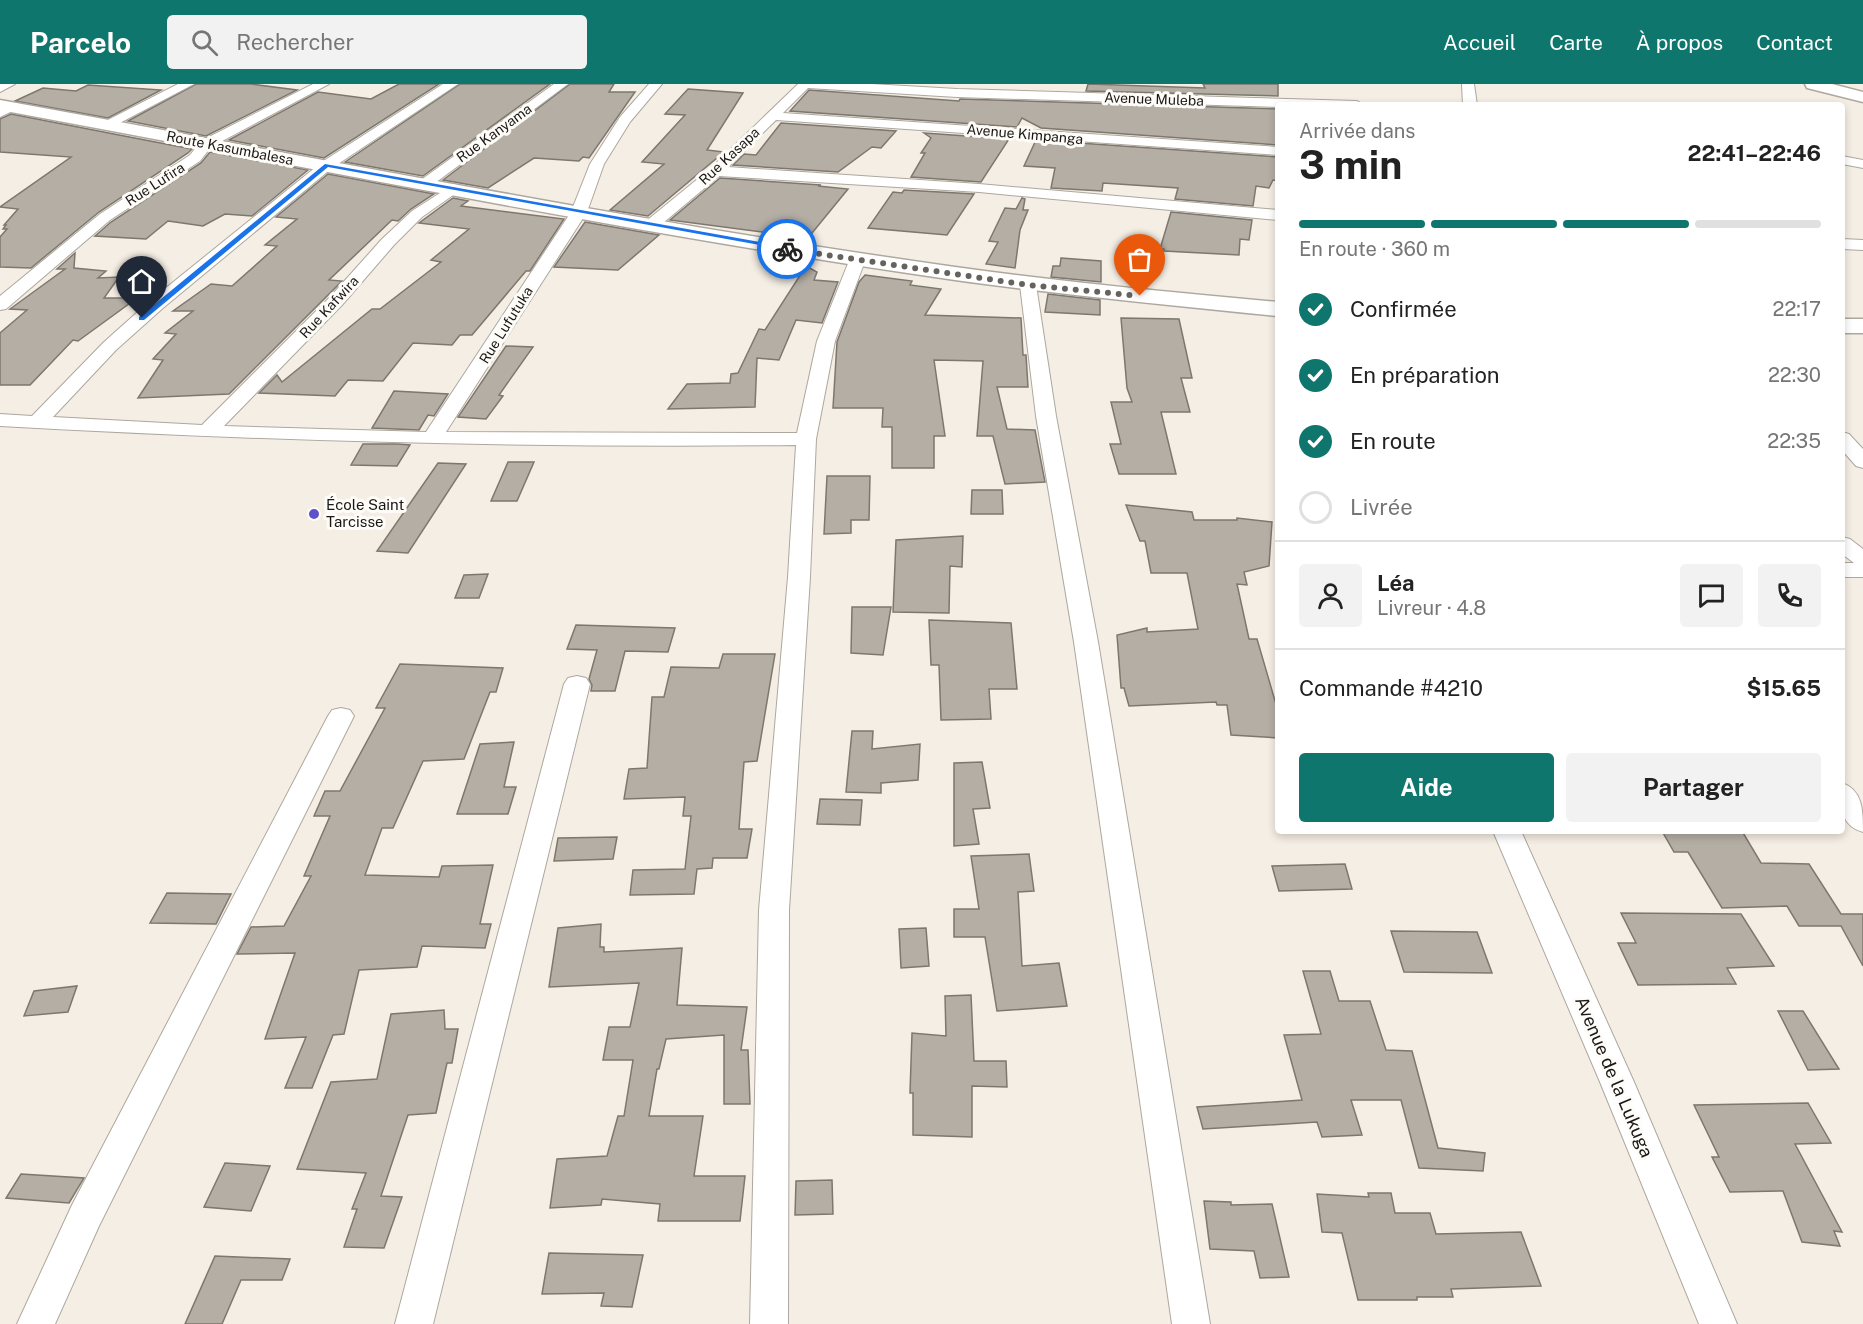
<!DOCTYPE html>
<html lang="fr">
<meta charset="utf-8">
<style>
:root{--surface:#fff;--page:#f2f2f2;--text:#222;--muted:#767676;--line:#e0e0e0;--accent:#0f766e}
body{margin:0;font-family:"Public Sans",sans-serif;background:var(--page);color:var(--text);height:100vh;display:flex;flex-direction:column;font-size:22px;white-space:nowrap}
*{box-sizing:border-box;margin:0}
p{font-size:20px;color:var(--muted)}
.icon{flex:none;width:33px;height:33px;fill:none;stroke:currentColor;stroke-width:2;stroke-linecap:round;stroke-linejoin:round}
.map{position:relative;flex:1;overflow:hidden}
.side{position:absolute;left:1275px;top:18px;width:570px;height:732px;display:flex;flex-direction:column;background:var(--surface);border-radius:6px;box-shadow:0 3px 9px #0003}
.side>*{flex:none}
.pin{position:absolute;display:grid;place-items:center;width:51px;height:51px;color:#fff;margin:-62px -26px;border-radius:50% 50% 50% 0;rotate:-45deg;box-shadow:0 0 6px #0007}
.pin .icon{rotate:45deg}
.courier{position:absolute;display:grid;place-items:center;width:60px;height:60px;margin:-30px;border:4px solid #1a73e8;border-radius:50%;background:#fff;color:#222;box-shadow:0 2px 8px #0007}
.overview em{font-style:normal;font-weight:700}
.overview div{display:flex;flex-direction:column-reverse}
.overview{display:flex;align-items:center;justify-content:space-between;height:102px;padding:0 24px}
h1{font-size:39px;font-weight:700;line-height:45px}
.bar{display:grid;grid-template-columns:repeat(4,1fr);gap:9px 6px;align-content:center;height:72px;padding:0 24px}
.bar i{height:8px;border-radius:4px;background:var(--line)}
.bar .on{background:var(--accent)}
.bar p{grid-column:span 4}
.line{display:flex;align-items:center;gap:15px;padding:0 24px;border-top:2px solid var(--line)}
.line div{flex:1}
.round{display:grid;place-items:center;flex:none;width:63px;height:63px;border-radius:6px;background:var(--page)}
ol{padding:0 24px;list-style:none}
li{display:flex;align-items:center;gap:18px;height:66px}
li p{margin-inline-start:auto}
li .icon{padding:6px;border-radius:50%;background:var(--accent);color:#fff;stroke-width:4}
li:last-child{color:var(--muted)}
li i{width:33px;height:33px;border:3px solid var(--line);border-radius:50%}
.action{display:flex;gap:12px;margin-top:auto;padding:12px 24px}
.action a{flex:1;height:69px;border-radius:6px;background:var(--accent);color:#fff;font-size:24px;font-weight:700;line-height:69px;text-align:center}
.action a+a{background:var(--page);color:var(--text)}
header{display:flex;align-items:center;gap:36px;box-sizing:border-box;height:84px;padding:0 30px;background:var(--accent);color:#fff}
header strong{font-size:28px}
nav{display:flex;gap:33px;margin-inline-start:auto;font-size:21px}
.search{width:420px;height:54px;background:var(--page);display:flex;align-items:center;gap:15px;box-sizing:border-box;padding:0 21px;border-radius:6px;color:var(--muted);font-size:22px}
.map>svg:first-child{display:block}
</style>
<header>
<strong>Parcelo</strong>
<div class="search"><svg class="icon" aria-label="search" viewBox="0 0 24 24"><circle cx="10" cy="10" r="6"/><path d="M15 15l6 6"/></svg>Rechercher</div>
<nav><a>Accueil</a><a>Carte</a><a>À propos</a><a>Contact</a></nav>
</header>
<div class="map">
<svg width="1863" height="1240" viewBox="0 0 1863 1240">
<rect width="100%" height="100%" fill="#f5eee4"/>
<g fill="#b4aea5" stroke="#7d776e" stroke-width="1.5">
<polygon points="196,0 251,0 297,6 206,52 128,37"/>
<polygon points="399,0 439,0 324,74 229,56 318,8 371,15"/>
<polygon points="460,0 550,0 423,92 345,78"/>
<polygon points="570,0 614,0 609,8 635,8 589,74 583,73 579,77 534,74 488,104 443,96"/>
<polygon points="1088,0 1205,4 1203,0 1278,0 1278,12 1086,7"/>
<polygon points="88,1 161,6 108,34 15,17 43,4 76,7"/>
<polygon points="688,5 743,9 707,66 724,68 648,132 610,126 664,80 642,78 685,31 665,30"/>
<polygon points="809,6 959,17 960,15 1278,25 1278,61 1041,44 1022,34 1017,43 790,27"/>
<polygon points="11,30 119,51 192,65 188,69 99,128 31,184 0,183 0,153 7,145 3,145 6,141 4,141 18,125 0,123 71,73 0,68 0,35"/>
<polygon points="781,39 896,47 881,64 872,63 838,88 733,81 744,70 756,71"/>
<polygon points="924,49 1009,55 981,98 911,93 925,69 921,69 931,54"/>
<polygon points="1036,56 1278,73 1278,97 1273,96 1269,104 1256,102 1253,122 1175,115 1178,104 1103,99 1102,107 1051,104 1055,84 1024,82"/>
<polygon points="210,68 308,86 252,132 225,130 203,142 168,137 146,155 95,152 111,138 201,79"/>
<polygon points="328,90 434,110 411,125 398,137 392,136 329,196 342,197 229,310 138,314 163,276 153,275 176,250 165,249 193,227 173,227 211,200 232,202 277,162 265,161 297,135 276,133"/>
<polygon points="720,94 821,101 818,102 848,105 808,154 670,136"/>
<polygon points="904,106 974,110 947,151 868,144 893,108 902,109"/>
<polygon points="453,114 468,117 461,122 564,135 530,187 526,187 472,251 460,251 452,261 413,259 383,297 348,296 335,312 259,309 277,291 282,298 372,225 380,225 441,178 431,176 469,145 419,139"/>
<polygon points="1022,114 1025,115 1023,126 1028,126 1020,146 1015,184 986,180 998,158 989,157 1005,124 1016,125"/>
<polygon points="1171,128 1252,136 1249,156 1240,155 1239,171 1164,167 1164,165 1160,165"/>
<polygon points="585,138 596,140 659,151 618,186 554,183"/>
<polygon points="75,169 74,184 106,187 98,194 119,193 104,214 137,214 78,257 73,256 30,301 0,301 0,249 27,226 10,225 65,185 57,185"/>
<polygon points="1061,174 1101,177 1101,198 1051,193 1053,182 1060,182"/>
<polygon points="806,182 817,188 814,196 838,198 822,239 796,236 779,276 757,274 755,323 668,325 687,300 730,299 731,290 738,289 759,245 765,246"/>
<polygon points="865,191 912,197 910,201 941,205 925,231 1021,234 1023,271 1026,271 1028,303 997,303 1007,345 1035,346 1045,398 1005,400 993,352 977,352 983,277 934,276 945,352 934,352 934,384 892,384 892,343 882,343 883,324 833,324 837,258 859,198"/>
<polygon points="1048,210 1100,216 1100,231 1045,228"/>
<polygon points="1121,234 1179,235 1192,294 1181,294 1190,328 1161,328 1176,390 1119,390 1110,360 1121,360 1111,318 1132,318 1127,304"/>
<polygon points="506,262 533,263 499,311 503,312 486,335 458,333"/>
<polygon points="394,307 448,310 434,332 428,331 419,346 372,344"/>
<polygon points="363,360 398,360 410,361 397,382 351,381"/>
<polygon points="508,378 534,378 517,417 491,417"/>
<polygon points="438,379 466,380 408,469 377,467"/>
<polygon points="827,392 870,392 869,436 851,436 851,449 824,450"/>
<polygon points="972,406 1002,406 1003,430 971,430"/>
<polygon points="1126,421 1192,428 1194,436 1237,436 1237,434 1272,438 1269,482 1244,488 1247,501 1237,500 1249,555 1257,555 1278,627 1278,654 1231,651 1227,621 1217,621 1216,618 1129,622 1124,604 1121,604 1117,551 1147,544 1147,548 1198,545 1187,489 1151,489 1145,457 1140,457"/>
<polygon points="963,452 962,483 950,482 949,529 893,528 896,456"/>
<polygon points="488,490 479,514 455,514 464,491"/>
<polygon points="852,523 891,523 883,571 851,569"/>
<polygon points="929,536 1011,539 1017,605 989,605 991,635 941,636 939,581 931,581"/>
<polygon points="576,541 675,544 668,568 625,567 615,607 591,607 592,601 589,595 597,566 567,565"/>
<polygon points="723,570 775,570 757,677 744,678 739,745 752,745 747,774 713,774 712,784 697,785 694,810 630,811 633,786 685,785 691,732 683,732 685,713 624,715 629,685 647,684 652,613 664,613 671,583 719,584"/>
<polygon points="400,580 503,584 496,608 490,608 464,675 423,677 393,744 382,744 365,791 439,793 442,782 493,781 480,840 491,840 485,864 422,862 417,883 359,886 344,950 333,951 312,1004 285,1004 306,953 265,955 295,869 237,870 251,843 284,842 311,792 304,792 330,732 314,732 325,707 340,707 385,624 376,624"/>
<polygon points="852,647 873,647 872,665 920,660 918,696 881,699 881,709 846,708"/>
<polygon points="514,658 504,703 516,703 508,730 457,730 480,660"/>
<polygon points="982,678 990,724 973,725 979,760 954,762 954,679"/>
<polygon points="820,715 862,716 860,741 817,740"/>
<polygon points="1662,747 1742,747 1761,779 1809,780 1841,830 1863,830 1863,882 1841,842 1799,842 1787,822 1722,824 1688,768 1674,768"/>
<polygon points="617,753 613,775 554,777 558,754"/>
<polygon points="1029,770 1034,807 1018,808 1022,882 1059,879 1067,922 997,927 985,853 954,853 954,825 979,825 971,772"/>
<polygon points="1345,780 1352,805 1279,807 1272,782"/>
<polygon points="167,809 231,810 216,840 150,839"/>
<polygon points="1621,829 1741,830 1774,882 1727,884 1736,900 1638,901 1618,859 1636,859"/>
<polygon points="601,840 600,863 604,863 604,868 682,864 677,921 747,923 741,966 748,966 750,1020 724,1020 724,951 666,955 659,985 657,985 649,1032 703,1032 694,1092 745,1092 740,1137 658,1137 660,1120 602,1115 601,1121 550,1124 557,1075 607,1072 618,1032 624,1032 633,976 603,976 609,943 630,943 639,899 549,903 558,844"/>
<polygon points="926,844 929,882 901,884 899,845"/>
<polygon points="1391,847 1477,848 1492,889 1404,888"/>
<polygon points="1303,887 1330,887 1339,917 1370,917 1386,966 1412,967 1438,1064 1485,1069 1483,1087 1419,1084 1401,1016 1351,1016 1362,1051 1322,1053 1317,1038 1203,1045 1197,1023 1302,1016 1284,951 1321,950"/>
<polygon points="77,902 68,928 24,932 34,907"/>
<polygon points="971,911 974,977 1006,977 1007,1003 972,1002 972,1053 913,1051 913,1009 910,1009 912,949 946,952 945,912"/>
<polygon points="444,926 445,945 458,945 452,979 447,979 436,1029 408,1031 381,1112 402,1113 384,1164 344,1163 357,1125 352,1125 366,1089 297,1085 331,998 377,995 391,930"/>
<polygon points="1778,927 1803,927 1839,985 1808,986"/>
<polygon points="1808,1019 1831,1059 1795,1060 1842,1148 1834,1147 1840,1162 1802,1158 1783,1107 1730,1108 1712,1073 1719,1073 1694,1021"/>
<polygon points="225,1079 270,1082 251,1127 204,1123"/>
<polygon points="21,1090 84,1094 69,1119 6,1114"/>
<polygon points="832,1096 833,1130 795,1131 796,1097"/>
<polygon points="1368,1109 1391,1109 1395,1129 1430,1129 1436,1150 1521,1148 1541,1202 1451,1205 1453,1213 1417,1213 1417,1216 1358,1216 1342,1149 1322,1148 1317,1110 1369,1113"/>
<polygon points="1204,1117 1231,1118 1231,1121 1272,1120 1289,1193 1260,1194 1254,1167 1210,1165"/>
<polygon points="549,1169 643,1171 632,1223 601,1222 604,1209 542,1210"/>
<polygon points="215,1172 290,1175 282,1196 241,1196 222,1240 185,1240"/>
</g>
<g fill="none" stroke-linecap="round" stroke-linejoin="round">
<g stroke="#ada79e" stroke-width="2">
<g id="minor">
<polygon points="0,0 15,0 0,8"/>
<polygon points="178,0 194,0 112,43 102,43 100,40"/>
<polygon points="313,0 329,0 211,63 200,77 110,136 6,225 0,226 0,212 100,130 190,71 201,57"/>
<path d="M443,0H458L332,84L163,224L116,266L53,333L202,341L331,212L382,155L412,127L454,100L461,104L459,107L422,133L394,161L343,220L224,342L426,348L571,128L590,80L620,33L649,0H662L630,38L604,80L587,128L446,348L797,349L817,257L849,177L851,174H863L865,177L835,257L816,355L810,493L789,826L788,1240H750L759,826L788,493L796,361C530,364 265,357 0,342V330L32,332L104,258L151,216L322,78Z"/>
<polygon points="554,0 568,0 431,102 421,102 419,99 421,96"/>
<polygon points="798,0 871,0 957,5 1357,17 1364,21 1278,23 957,13 808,4 783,29 1278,63 1278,71 776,36 728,83 979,100 1278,126 1278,136 979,108 719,92 657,144 645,144 643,141 645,138 711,84"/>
<polygon points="1462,0 1474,0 1477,21 1463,21"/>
<polygon points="14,19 19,20 21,23 0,33 0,24"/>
<polygon points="1842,72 1863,76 1863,84 1842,80"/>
<polygon points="1842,155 1863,156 1863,166 1842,165"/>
<polygon points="1028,196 1034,197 1036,201 1056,332 1098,558 1210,1240 1172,1240 1074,558 1036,332 1020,201 1022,197"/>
<polygon points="1842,348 1849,350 1863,365 1863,384 1856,382 1842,366"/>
<polygon points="1842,453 1850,455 1863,465 1863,493 1842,493 1842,479 1854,479 1842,470"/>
<polygon points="577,592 586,594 590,600 433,1240 395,1240 564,600 568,594"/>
<polygon points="341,624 350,626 354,632 99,1142 55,1240 17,1240 72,1121 328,632 332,626"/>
<path d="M1842,699C1863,706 1863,727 1863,748C1838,741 1842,720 1842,699Z"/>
<polygon points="1493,747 1521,747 1634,998 1737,1240 1699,1240 1600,998"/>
</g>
</g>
<g stroke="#ada79e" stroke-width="3">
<polygon id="secondary" points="1805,0 1832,0 1863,8 1863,18 1807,4"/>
</g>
<g stroke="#ada79e" stroke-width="3">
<g id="trunk">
<path d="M0,16C318,74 635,138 955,183C1062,198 1170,208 1278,218V232C1170,221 1062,211 955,196C635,150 318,85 0,26Z"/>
<rect x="1842" y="235" width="21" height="14"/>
</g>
</g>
<use href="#minor" fill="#fff" fill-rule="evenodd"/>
<use href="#secondary" fill="#fff" fill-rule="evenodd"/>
<use href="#trunk" fill="#fff" fill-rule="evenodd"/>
</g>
<polygon fill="#1a73e8" points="325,80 787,163 790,165 787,166 328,83 144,236 139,236 139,233"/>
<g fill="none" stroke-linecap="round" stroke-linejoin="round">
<polyline stroke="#67625d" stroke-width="6" stroke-dasharray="0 10.8" points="787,165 1028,201 1140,212"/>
</g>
<circle fill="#5f51ca" stroke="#fefcf8" stroke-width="2" cx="314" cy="430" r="6"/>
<g text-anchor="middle" stroke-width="6" stroke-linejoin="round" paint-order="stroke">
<g font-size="14" fill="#1a1714" stroke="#fefcf8">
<text transform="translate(1154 15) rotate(2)" y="5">Avenue Muleba</text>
<text transform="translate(494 49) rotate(-36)" y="5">Rue Kanyama</text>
<text transform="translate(1025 50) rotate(5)" y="5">Avenue Kimpanga</text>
<text transform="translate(230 64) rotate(11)" y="5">Route Kasumbalesa</text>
<text transform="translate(729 72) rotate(-43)" y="5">Rue Kasapa</text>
<text transform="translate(155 100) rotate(-33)" y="5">Rue Lufira</text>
<text transform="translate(329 223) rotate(-47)" y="5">Rue Kafwira</text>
<text transform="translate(506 241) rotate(-58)" y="5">Rue Lufutuka</text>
</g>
<g font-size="15" fill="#1a1714" stroke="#fefcf8" text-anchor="start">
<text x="326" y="426">École Saint<tspan x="326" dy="17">Tarcisse</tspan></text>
</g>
<g font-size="18" fill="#1a1714" stroke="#fefcf8">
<text transform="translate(1614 993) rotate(67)" y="6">Avenue de la Lukuga</text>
</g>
</g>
</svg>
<div class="pin" style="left:1140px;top:212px;background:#ea580c"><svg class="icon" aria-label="bag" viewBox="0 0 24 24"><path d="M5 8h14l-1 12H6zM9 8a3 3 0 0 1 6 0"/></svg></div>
<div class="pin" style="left:142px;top:234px;background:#1f2937"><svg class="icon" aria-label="home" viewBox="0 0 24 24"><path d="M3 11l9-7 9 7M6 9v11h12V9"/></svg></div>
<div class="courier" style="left:787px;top:165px"><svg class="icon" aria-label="bike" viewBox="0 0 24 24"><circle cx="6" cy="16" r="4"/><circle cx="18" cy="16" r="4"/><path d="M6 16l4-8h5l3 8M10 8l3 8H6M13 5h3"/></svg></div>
<section class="side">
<div class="overview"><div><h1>3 min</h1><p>Arrivée dans</p></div><em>22:41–22:46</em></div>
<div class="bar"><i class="on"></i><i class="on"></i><i class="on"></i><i></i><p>En route · 360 m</p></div>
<ol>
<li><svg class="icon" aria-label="check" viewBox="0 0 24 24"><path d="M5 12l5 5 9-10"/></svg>Confirmée<p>22:17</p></li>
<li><svg class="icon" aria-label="check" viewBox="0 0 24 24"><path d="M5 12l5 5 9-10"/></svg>En préparation<p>22:30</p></li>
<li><svg class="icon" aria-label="check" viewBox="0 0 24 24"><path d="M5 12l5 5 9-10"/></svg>En route<p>22:35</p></li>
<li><i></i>Livrée</li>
</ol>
<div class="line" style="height:108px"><a class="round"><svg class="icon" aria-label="person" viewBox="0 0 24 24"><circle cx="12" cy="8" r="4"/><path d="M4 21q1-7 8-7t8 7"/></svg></a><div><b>Léa</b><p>Livreur · 4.8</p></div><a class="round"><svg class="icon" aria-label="chat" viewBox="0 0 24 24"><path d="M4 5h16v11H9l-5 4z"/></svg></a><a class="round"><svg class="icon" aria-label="phone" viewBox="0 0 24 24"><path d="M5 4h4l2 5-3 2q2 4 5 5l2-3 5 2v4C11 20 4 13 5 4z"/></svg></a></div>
<div class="line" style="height:78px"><div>Commande #4210</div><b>$15.65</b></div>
<div class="action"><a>Aide</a><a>Partager</a></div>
</section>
</div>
